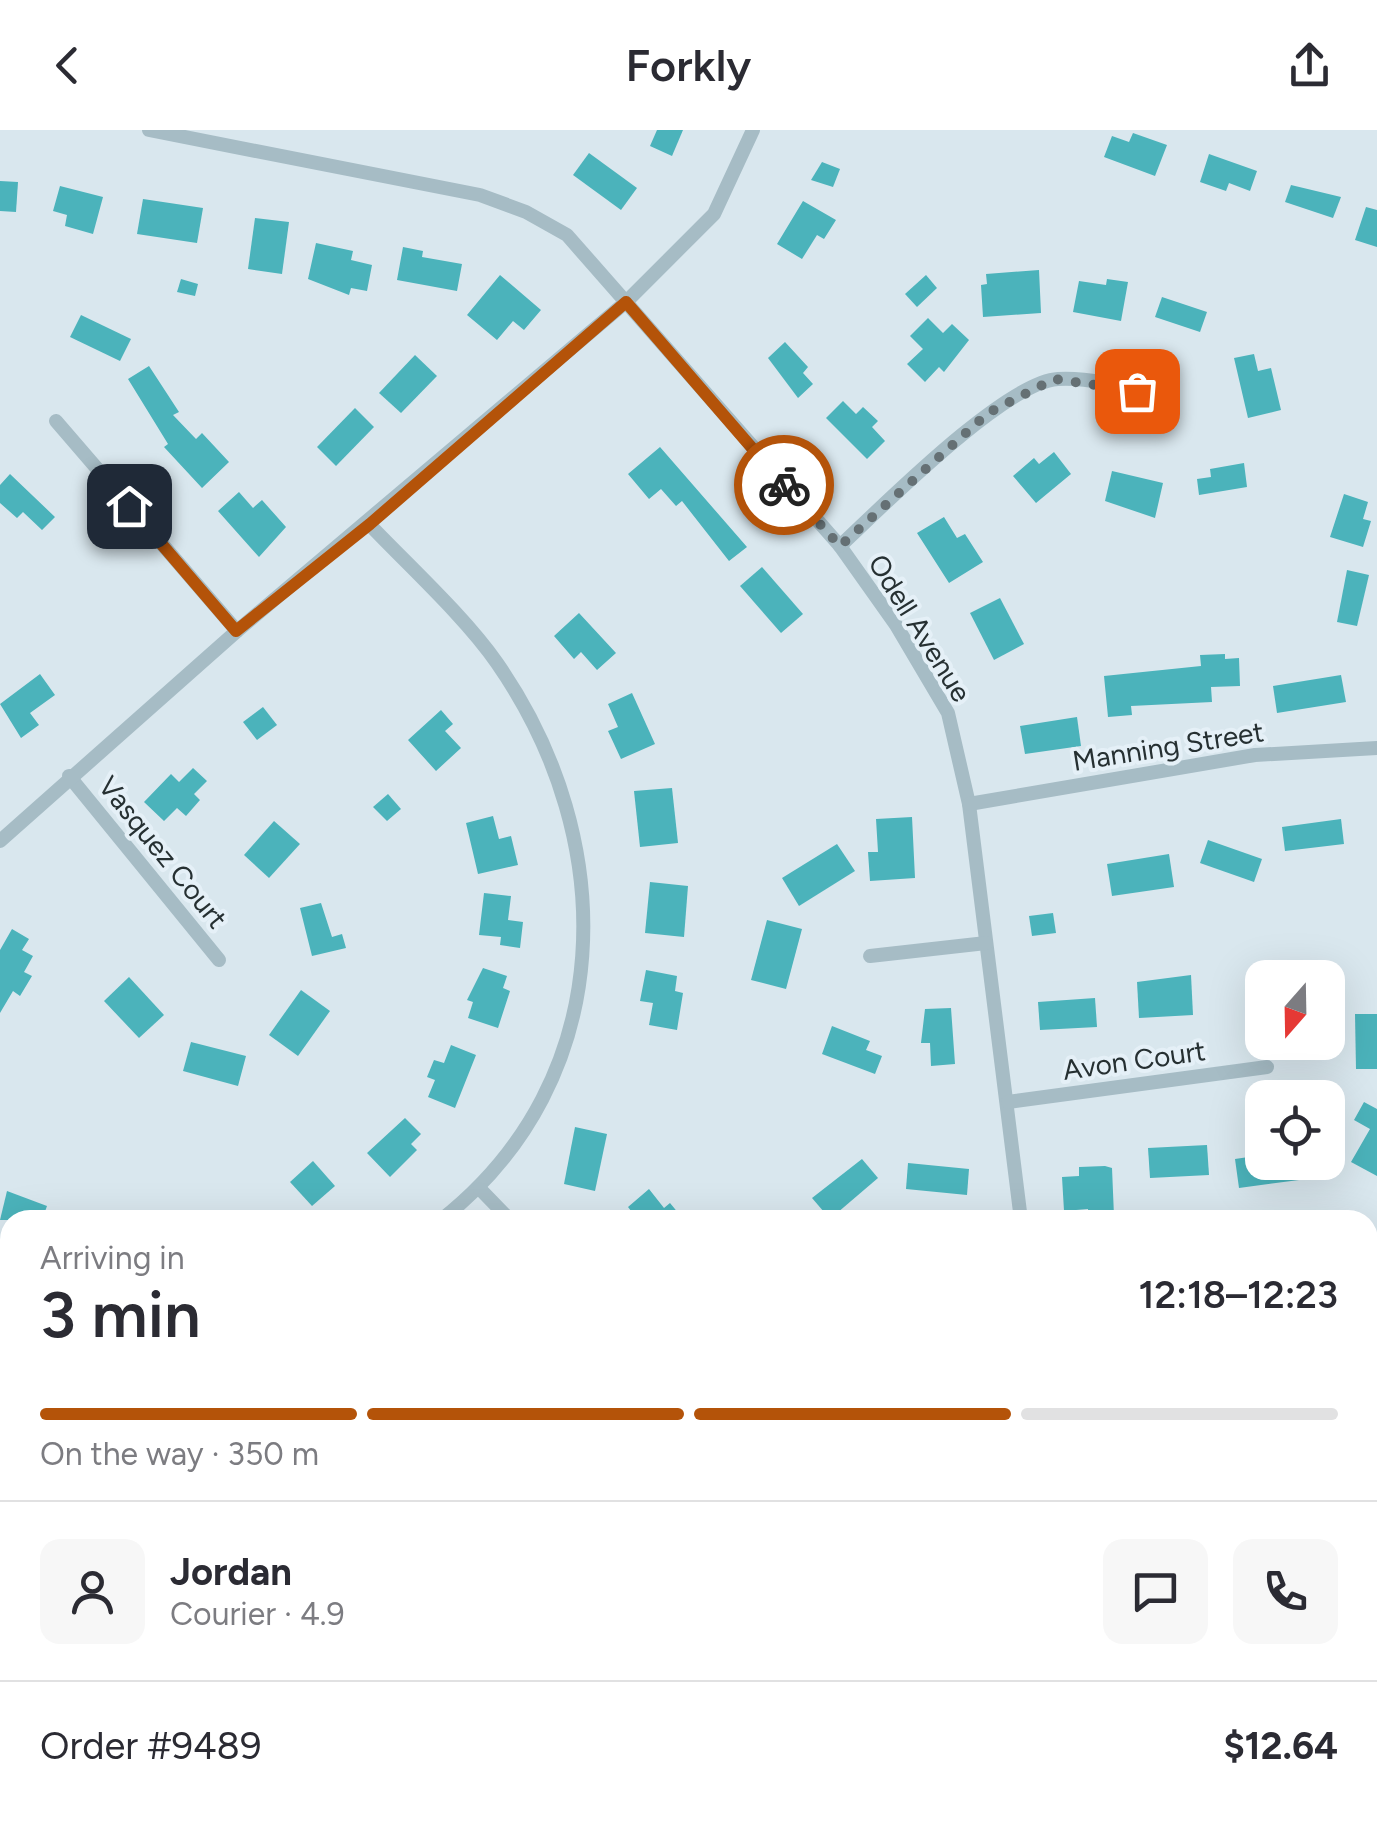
<!DOCTYPE html>
<meta charset="utf-8">
<style>
:root{--surface:#fff;--page:#f7f7f7;--text:#2b2b33;--muted:#7c7c81;--line:#e1e1e2;--accent:#b45309}
body{margin:0;font-family:Figtree,sans-serif;background:var(--page);color:var(--text);height:100vh;display:flex;flex-direction:column;font-size:38px;white-space:nowrap}
*{box-sizing:border-box;margin:0}
p{font-size:32px;color:var(--muted)}
.icon{flex:none;width:55px;height:55px;fill:none;stroke:currentColor;stroke-width:2;stroke-linecap:round;stroke-linejoin:round}
.map{position:relative;flex:1;overflow:hidden}
.drawer{position:absolute;left:0px;top:1080px;width:1378px;height:622px;display:flex;flex-direction:column;background:var(--surface);border-radius:30px 30px 0 0;box-shadow:0 10px 40px #0002}
.drawer>*{flex:none}
.needle{width:65px;rotate:200deg}
.buttons{position:absolute;left:1245px;top:830px;display:grid;gap:20px}
.buttons a{display:grid;place-items:center;width:100px;height:100px;border-radius:20px;background:var(--surface);box-shadow:0 10px 40px #0002;font-size:50px}
.pin{position:absolute;display:grid;place-items:center;width:85px;height:85px;color:#fff;margin:-42px;border-radius:20px;box-shadow:0 5px 15px #0006}
.courier{position:absolute;display:grid;place-items:center;width:100px;height:100px;margin:-50px;border:8px solid #b45309;border-radius:50%;background:#fff;color:#222;box-shadow:0 2px 12px #0007}
.headline em{font-style:normal;font-weight:600}
.headline div{display:flex;flex-direction:column-reverse}
.headline{display:flex;align-items:center;justify-content:space-between;height:170px;padding:0 40px}
h1{font-size:65px;font-weight:600;line-height:75px}
.bar{display:grid;grid-template-columns:repeat(4,1fr);gap:15px 10px;align-content:center;height:120px;padding:0 40px}
.bar i{height:12px;border-radius:8px;background:var(--line)}
.bar .current{background:var(--accent)}
.bar p{grid-column:span 4}
.line{display:flex;align-items:center;gap:25px;padding:0 40px;border-top:2px solid var(--line)}
.line div{flex:1}
.round{display:grid;place-items:center;flex:none;width:105px;height:105px;border-radius:20px;background:var(--page)}
header{display:flex;justify-content:space-between;align-items:center;height:130px;padding:0 40px;background:var(--surface);font-size:45px;font-weight:600}
.map>svg:first-child{display:block}
</style>
<header><svg class="icon" aria-label="back" viewBox="0 0 24 24"><path d="M15 5l-7 7 7 7"/></svg>Forkly<svg class="icon" aria-label="share" viewBox="0 0 24 24"><path d="M12 15V3M7 8l5-5 5 5M5 13v7h14v-7"/></svg></header>
<div class="map">
<svg width="1377" height="1702" viewBox="0 0 1377 1702">
<rect width="100%" height="100%" fill="#d9e7ee"/>
<g fill="#4bb3bb">
<polygon points="657,0 683,0 672,26 650,16"/>
<polygon points="1133,3 1167,15 1155,46 1104,27 1112,6 1129,12"/>
<polygon points="589,23 637,58 621,80 573,45"/>
<polygon points="1209,24 1257,41 1250,61 1229,53 1226,61 1200,52"/>
<polygon points="822,32 840,39 833,57 811,50"/>
<polygon points="0,51 18,52 16,82 0,81"/>
<polygon points="1291,55 1341,67 1333,88 1285,72"/>
<polygon points="60,56 103,67 93,104 65,96 67,85 53,81"/>
<polygon points="143,69 203,78 197,113 137,104"/>
<polygon points="803,71 836,90 824,109 817,105 802,129 777,114"/>
<polygon points="1366,77 1377,80 1377,117 1355,110"/>
<polygon points="255,88 289,92 282,144 248,139"/>
<polygon points="316,113 353,121 351,130 372,135 367,161 351,158 349,165 308,149"/>
<polygon points="403,117 423,121 422,127 462,134 457,161 397,150"/>
<polygon points="1039,140 1041,183 983,187 981,155 987,154 986,144"/>
<polygon points="500,145 541,180 524,200 513,191 497,210 467,185"/>
<polygon points="926,145 937,158 917,177 905,164"/>
<polygon points="181,149 198,154 195,166 177,162"/>
<polygon points="1107,149 1128,152 1121,191 1073,182 1079,151 1106,155"/>
<polygon points="1162,167 1207,182 1200,202 1155,187"/>
<polygon points="81,185 131,209 120,231 70,207"/>
<polygon points="928,188 943,203 952,194 969,210 944,242 939,237 925,252 907,234 923,219 910,206"/>
<polygon points="785,212 808,237 803,243 813,254 798,268 768,228"/>
<polygon points="1254,224 1258,241 1271,238 1281,280 1248,288 1234,228"/>
<polygon points="415,225 437,246 401,283 379,263"/>
<polygon points="149,236 179,282 173,285 196,309 202,303 229,332 202,358 164,317 168,314 128,249"/>
<polygon points="843,271 856,284 863,277 878,291 872,297 885,311 867,329 826,288"/>
<polygon points="355,278 374,297 336,336 317,317"/>
<polygon points="660,317 747,417 729,431 682,371 676,376 661,359 649,369 628,344"/>
<polygon points="1054,322 1071,344 1036,373 1013,346 1034,328 1039,334"/>
<polygon points="1244,333 1247,357 1199,365 1197,349 1211,347 1210,339"/>
<polygon points="1112,341 1163,353 1155,388 1105,371"/>
<polygon points="10,344 55,387 42,400 23,382 17,388 0,373 0,355"/>
<polygon points="239,362 253,378 262,370 286,397 259,427 218,381"/>
<polygon points="1344,364 1368,372 1363,389 1371,391 1363,417 1330,407"/>
<polygon points="944,387 957,408 965,404 983,432 949,453 917,403"/>
<polygon points="762,437 803,484 781,503 740,456"/>
<polygon points="1347,440 1369,445 1357,496 1337,492"/>
<polygon points="1000,468 1024,514 994,530 970,483"/>
<polygon points="579,483 616,523 597,540 581,522 574,529 554,506"/>
<polygon points="1225,524 1225,529 1239,528 1240,556 1211,557 1212,572 1131,576 1132,585 1108,587 1104,546 1201,536 1200,525"/>
<polygon points="40,544 55,565 30,583 39,595 21,608 0,574"/>
<polygon points="1341,545 1346,572 1277,583 1273,556"/>
<polygon points="632,563 655,614 621,629 608,601 618,597 608,574"/>
<polygon points="263,577 277,595 257,610 243,592"/>
<polygon points="441,580 453,594 445,601 461,618 436,641 408,610"/>
<polygon points="1077,587 1081,616 1025,624 1020,596"/>
<polygon points="193,638 207,651 194,664 200,670 186,686 177,678 164,691 144,672 171,644 179,652"/>
<polygon points="672,658 678,713 640,717 634,661"/>
<polygon points="388,664 401,679 387,691 373,677"/>
<polygon points="493,686 499,709 511,706 518,735 478,744 466,693"/>
<polygon points="912,687 915,748 870,751 868,722 878,722 876,689"/>
<polygon points="1341,689 1344,714 1285,721 1282,697"/>
<polygon points="274,691 300,714 269,748 244,725"/>
<polygon points="1208,710 1262,729 1254,752 1200,733"/>
<polygon points="837,714 855,741 799,776 782,748"/>
<polygon points="1169,724 1174,757 1112,766 1107,734"/>
<polygon points="650,752 688,756 684,807 645,803"/>
<polygon points="484,763 511,766 508,790 523,792 520,818 500,815 501,807 479,805"/>
<polygon points="321,773 332,807 342,804 346,818 312,826 300,778"/>
<polygon points="1053,783 1056,803 1032,806 1029,786"/>
<polygon points="767,790 802,799 786,859 751,850"/>
<polygon points="12,799 29,809 22,820 33,826 24,842 32,846 20,866 13,861 0,883 0,820"/>
<polygon points="483,838 507,846 503,858 510,861 498,898 468,888 473,872 467,870"/>
<polygon points="646,840 677,846 675,861 683,863 677,900 649,895 653,873 640,871"/>
<polygon points="1191,845 1193,885 1139,888 1137,852"/>
<polygon points="129,847 164,885 139,908 104,871"/>
<polygon points="301,860 330,881 298,926 269,905"/>
<polygon points="1095,868 1097,897 1040,900 1038,872"/>
<polygon points="951,878 955,934 931,936 930,913 921,913 925,879"/>
<polygon points="1355,884 1377,884 1377,939 1356,939"/>
<polygon points="832,896 870,911 866,920 882,926 875,944 822,924"/>
<polygon points="191,912 246,926 238,956 183,941"/>
<polygon points="451,915 476,925 455,978 428,967 435,950 427,947 434,930 444,933"/>
<polygon points="1364,972 1377,979 1377,1046 1351,1032 1370,999 1354,990"/>
<polygon points="405,988 421,1004 411,1014 417,1020 390,1047 367,1023"/>
<polygon points="575,997 607,1004 595,1061 564,1054"/>
<polygon points="1207,1015 1209,1045 1150,1048 1148,1018"/>
<polygon points="1262,1025 1262,1032 1297,1032 1299,1050 1239,1058 1235,1029"/>
<polygon points="862,1029 878,1048 830,1089 812,1068"/>
<polygon points="313,1031 335,1056 312,1076 290,1052"/>
<polygon points="908,1033 969,1039 967,1065 906,1059"/>
<polygon points="1105,1036 1112,1038 1114,1086 1088,1087 1088,1079 1064,1081 1062,1047 1079,1046 1079,1037"/>
<polygon points="649,1059 664,1078 670,1073 684,1090 638,1090 628,1077"/>
<polygon points="7,1061 47,1076 42,1090 0,1090"/>
</g>
<g fill="none" stroke-linecap="round" stroke-linejoin="round">
<g stroke="#a6bcc5" stroke-width="14">
<polyline points="149,0 480,65 526,82 567,105 840,416 896,495 948,583 969,674 1021,1090"/>
<polyline points="56,291 237,501"/>
<path d="M369,394C409,436 465,487 497,533C621,711 619,950 441,1090"/>
<path d="M840,416C881,378 1005,252 1058,249C1093,247 1130,259 1164,268"/>
<polyline points="69,646 219,830"/>
<polyline points="969,674 1255,625 1377,618"/>
<polyline points="0,711 237,501 626,172 714,84 753,0"/>
<polyline points="870,826 986,813"/>
<polyline points="1008,972 1267,937"/>
<polyline points="480,1059 510,1090"/>
<polyline points="0,1160 10,1164"/>
<polyline points="1368,1351 1377,1354"/>
<polyline points="0,1525 10,1529"/>
<polyline points="452,1692 478,1702"/>
<polyline points="1009,1702 1012,1692"/>
</g>
<polyline stroke="#789298" stroke-width="20" points="1370,1702 1377,1683"/>
</g>
<g fill="none" stroke-linecap="round" stroke-linejoin="round">
<polyline stroke="#657074" stroke-width="10" stroke-dasharray="0 18" points="784,355 840,416 988,283 1054,249 1137,261"/>
<polyline stroke="#b45309" stroke-width="12" points="129,376 236,501 370,394 626,172 784,355"/>
</g>
<g text-anchor="middle" stroke-width="8" stroke-linejoin="round" paint-order="stroke">
<g font-size="28" fill="#263032" stroke="#e5f0f7">
<text transform="translate(920 498) rotate(58)" y="10">Odell Avenue</text>
<text transform="translate(1168 616) rotate(-9)" y="10">Manning Street</text>
<text transform="translate(163 722) rotate(51)" y="10">Vasquez Court</text>
<text transform="translate(1134 930) rotate(-8)" y="10">Avon Court</text>
</g>
</g>
</svg>
<div class="buttons">
<a><svg class="needle" viewBox="-14 -14 28 28"><path d="M0-13l5 13h-10z" fill="#e53935"/><path d="M0 13l5-13h-10z" fill="#7c7c81"/></svg></a>
<a><svg class="icon" aria-label="locate" viewBox="0 0 24 24"><circle cx="12" cy="12" r="6"/><path d="M12 2v4M12 18v4M2 12h4M18 12h4"/></svg></a>
</div>
<div class="pin" style="left:1137px;top:261px;background:#ea580c"><svg class="icon" aria-label="bag" viewBox="0 0 24 24"><path d="M5 8h14l-1 12H6zM9 8a3 3 0 0 1 6 0"/></svg></div>
<div class="pin" style="left:129px;top:376px;background:#1f2937"><svg class="icon" aria-label="home" viewBox="0 0 24 24"><path d="M3 11l9-7 9 7M6 9v11h12V9"/></svg></div>
<div class="courier" style="left:784px;top:355px"><svg class="icon" aria-label="bike" viewBox="0 0 24 24"><circle cx="6" cy="16" r="4"/><circle cx="18" cy="16" r="4"/><path d="M6 16l4-8h5l3 8M10 8l3 8H6M13 5h3"/></svg></div>
<section class="drawer">
<div class="headline"><div><h1>3 min</h1><p>Arriving in</p></div><em>12:18–12:23</em></div>
<div class="bar"><i class="current"></i><i class="current"></i><i class="current"></i><i></i><p>On the way · 350 m</p></div>
<div class="line" style="height:180px"><a class="round"><svg class="icon" aria-label="person" viewBox="0 0 24 24"><circle cx="12" cy="8" r="4"/><path d="M4 21q1-7 8-7t8 7"/></svg></a><div><b>Jordan</b><p>Courier · 4.9</p></div><a class="round"><svg class="icon" aria-label="chat" viewBox="0 0 24 24"><path d="M4 5h16v11H9l-5 4z"/></svg></a><a class="round"><svg class="icon" aria-label="phone" viewBox="0 0 24 24"><path d="M5 4h4l2 5-3 2q2 4 5 5l2-3 5 2v4C11 20 4 13 5 4z"/></svg></a></div>
<div class="line" style="height:130px"><div>Order #9489</div><b>$12.64</b></div>
</section>
</div>
